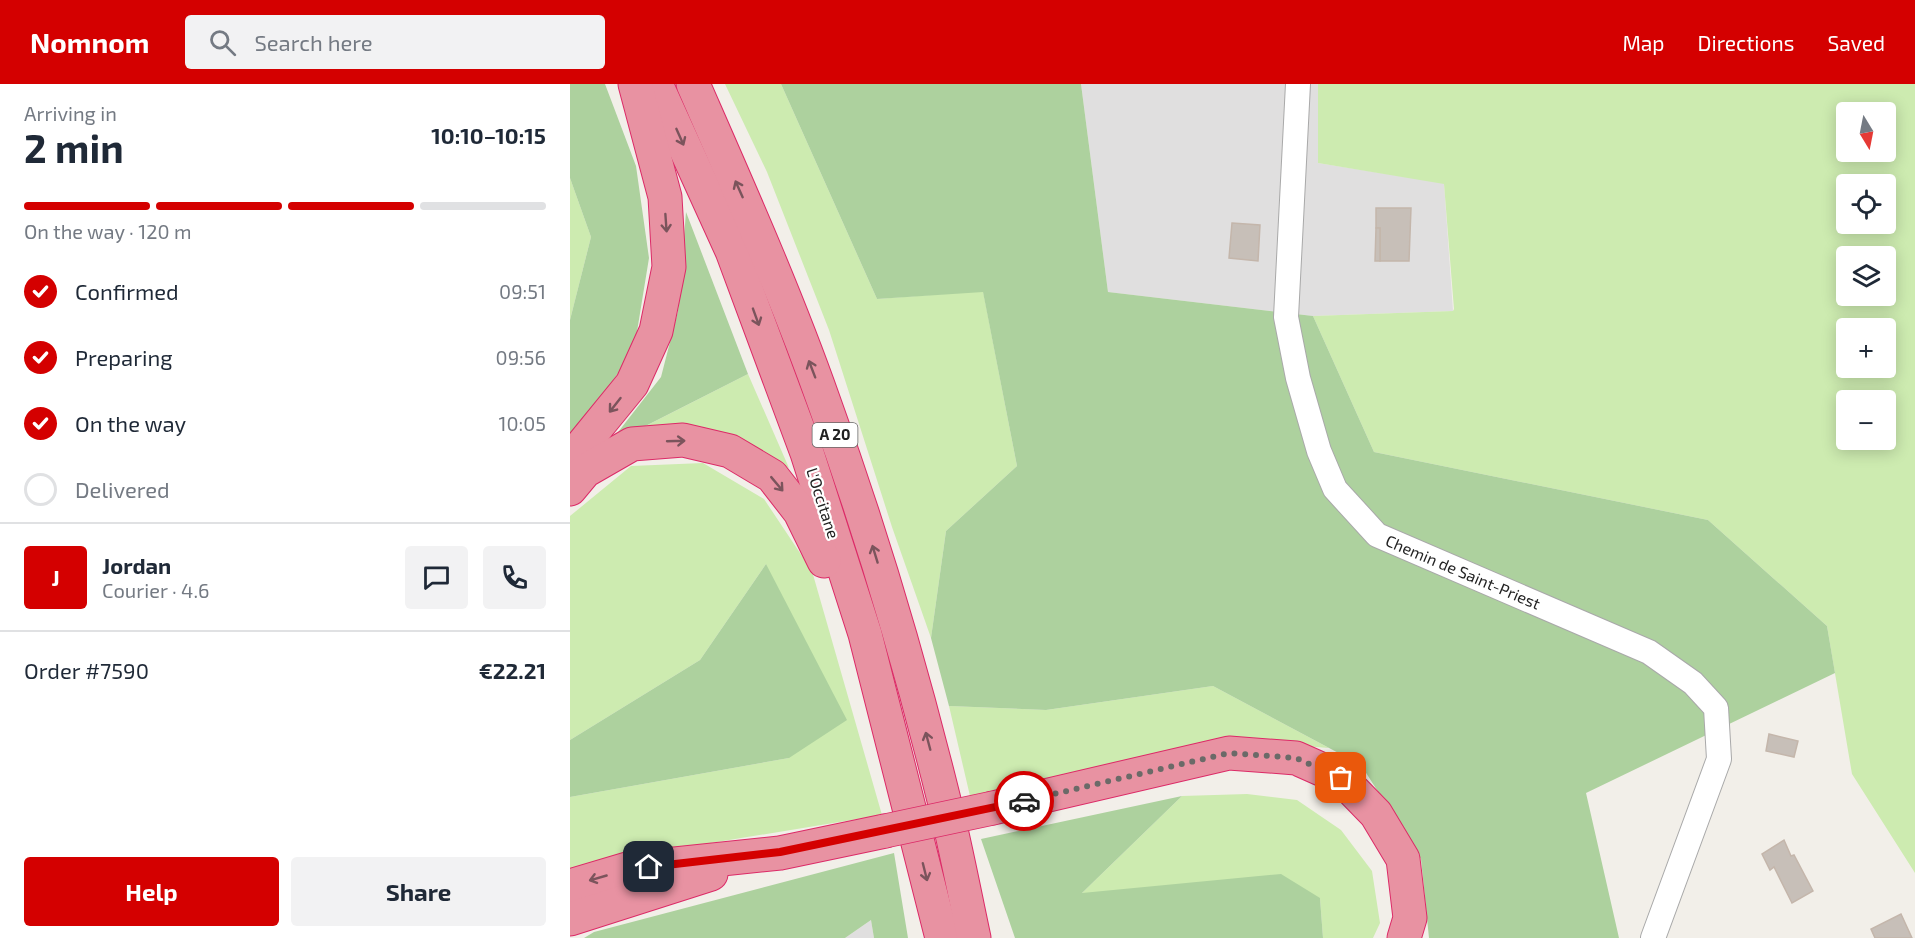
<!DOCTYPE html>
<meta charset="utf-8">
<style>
:root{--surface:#fff;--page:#f2f2f3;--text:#1f2937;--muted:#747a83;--line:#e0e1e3;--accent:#d40000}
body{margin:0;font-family:"Exo 2",sans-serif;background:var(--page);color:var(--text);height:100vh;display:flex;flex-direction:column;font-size:22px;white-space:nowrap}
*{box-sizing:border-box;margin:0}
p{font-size:20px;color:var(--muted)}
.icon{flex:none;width:33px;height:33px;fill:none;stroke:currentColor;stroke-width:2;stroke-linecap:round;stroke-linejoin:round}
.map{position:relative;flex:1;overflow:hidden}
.sheet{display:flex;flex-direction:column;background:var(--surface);width:570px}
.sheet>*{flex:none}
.needle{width:39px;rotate:170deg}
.tools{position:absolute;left:1266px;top:18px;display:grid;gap:12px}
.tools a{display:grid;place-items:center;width:60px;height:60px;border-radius:6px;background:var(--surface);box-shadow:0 3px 15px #0003;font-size:30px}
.pin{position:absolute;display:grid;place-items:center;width:51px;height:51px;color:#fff;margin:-26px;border-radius:12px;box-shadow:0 3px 9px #0006}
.courier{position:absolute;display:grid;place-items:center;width:60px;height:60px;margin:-30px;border:4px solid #d40000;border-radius:50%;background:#fff;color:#222;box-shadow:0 2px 8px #0007}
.summary em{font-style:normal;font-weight:700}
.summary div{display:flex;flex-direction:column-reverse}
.summary{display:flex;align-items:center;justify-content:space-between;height:102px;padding:0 24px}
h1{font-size:39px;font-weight:700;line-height:45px}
.bar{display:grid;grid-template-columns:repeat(4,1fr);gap:9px 6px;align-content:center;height:72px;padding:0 24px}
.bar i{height:8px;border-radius:4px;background:var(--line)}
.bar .selected{background:var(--accent)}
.bar p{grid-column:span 4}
.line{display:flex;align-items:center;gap:15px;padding:0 24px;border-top:2px solid var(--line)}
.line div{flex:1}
.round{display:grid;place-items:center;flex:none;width:63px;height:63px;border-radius:6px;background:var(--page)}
ol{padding:0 24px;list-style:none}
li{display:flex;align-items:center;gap:18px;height:66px}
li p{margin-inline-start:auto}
li .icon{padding:6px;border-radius:50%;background:var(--accent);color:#fff;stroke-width:4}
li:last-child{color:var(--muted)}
li i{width:33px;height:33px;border:3px solid var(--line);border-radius:50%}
.action{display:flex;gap:12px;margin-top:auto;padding:12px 24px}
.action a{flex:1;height:69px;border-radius:6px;background:var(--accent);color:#fff;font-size:24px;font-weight:700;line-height:69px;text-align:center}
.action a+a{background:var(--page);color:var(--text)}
header{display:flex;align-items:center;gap:36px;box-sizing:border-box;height:84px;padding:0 30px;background:var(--accent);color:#fff}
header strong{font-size:28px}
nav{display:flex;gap:33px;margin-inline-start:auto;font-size:21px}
.search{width:420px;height:54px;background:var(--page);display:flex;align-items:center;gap:15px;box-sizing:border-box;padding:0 21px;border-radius:6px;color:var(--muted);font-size:22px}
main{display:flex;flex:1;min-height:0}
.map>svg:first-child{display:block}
</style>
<header>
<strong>Nomnom</strong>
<div class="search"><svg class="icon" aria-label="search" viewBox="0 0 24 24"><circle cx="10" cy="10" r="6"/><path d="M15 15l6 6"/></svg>Search here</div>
<nav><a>Map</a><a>Directions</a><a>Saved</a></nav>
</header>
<main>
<section class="sheet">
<div class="summary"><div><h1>2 min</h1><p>Arriving in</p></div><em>10:10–10:15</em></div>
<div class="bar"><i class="selected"></i><i class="selected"></i><i class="selected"></i><i></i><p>On the way · 120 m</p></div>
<ol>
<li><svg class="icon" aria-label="check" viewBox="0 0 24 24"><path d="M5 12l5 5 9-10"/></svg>Confirmed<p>09:51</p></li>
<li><svg class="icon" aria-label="check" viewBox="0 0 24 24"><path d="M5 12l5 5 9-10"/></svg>Preparing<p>09:56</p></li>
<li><svg class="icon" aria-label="check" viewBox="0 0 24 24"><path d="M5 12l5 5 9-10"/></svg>On the way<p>10:05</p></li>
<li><i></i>Delivered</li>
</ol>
<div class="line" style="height:108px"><b class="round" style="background:var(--accent);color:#fff">J</b><div><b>Jordan</b><p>Courier · 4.6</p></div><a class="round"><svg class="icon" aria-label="chat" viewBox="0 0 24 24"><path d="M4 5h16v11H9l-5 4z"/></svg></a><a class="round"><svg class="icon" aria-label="phone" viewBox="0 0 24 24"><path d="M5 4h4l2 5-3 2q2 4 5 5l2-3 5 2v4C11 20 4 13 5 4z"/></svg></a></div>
<div class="line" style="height:78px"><div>Order #7590</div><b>€22.21</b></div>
<div class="action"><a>Help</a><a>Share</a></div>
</section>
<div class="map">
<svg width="1345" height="854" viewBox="0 0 1345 854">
<rect width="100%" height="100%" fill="#f2efe9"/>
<g fill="#e0dfdf">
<polygon points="511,0 748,0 748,79 874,99 883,227 743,232 538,208"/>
<polygon points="301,836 304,854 275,854"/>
</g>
<g fill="#cdebb0" fill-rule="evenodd">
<polygon points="155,0 211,0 307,215 413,207 447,382 376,447 361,554 322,443 259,246 197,88"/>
<path d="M748,0H1345V789L1282,690L1257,542L1138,436L804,368L743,232L883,227L884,225L874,100L748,79ZM1276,28H1316V68H1276ZM1276,100H1316V140H1276ZM1276,172H1316V212H1276ZM1276,244H1316V284H1276ZM1276,316H1316V356H1276Z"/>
<polygon points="0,94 21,153 0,236"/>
<polygon points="178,290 219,384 166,351 123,342 56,352"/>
<polygon points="133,379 194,415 242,487 312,731 92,767 0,788 0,713 219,674 196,480 130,576 0,656 0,432 61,382"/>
<polygon points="643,602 759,664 654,656 400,712 379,622 476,626"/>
<polygon points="677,710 727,716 771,746 802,787 810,839 803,854 753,854 750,814 511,810 612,712"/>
</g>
<g fill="#add19e">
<polygon points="0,0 35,0 66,82 79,174 64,266 18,333 0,355 0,236 21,153 0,94"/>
<polygon points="211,0 511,0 538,208 743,232 804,368 1138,436 1257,542 1265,589 1016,709 1049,854 859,854 851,775 791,681 643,602 476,626 379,622 361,554 376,447 447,382 413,208 307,215"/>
<polygon points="116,128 178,290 38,361 91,293 108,227"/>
<polygon points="196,480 277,636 219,674 0,713 0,656 130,576"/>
<polygon points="612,712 512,809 711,790 750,814 753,854 445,854 411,755"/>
<polygon points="324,769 338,854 304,854 301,836 275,854 14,854 24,848"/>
</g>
<g fill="#c7bfb8" stroke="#c4b6ab" stroke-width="1.5">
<polygon points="806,124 841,124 839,177 810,177 810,144 806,144"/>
<polygon points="662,139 690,141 688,177 659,174"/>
<polygon points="806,144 810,144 810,177 805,177"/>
<polygon points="1199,650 1228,657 1224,673 1196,667"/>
<polygon points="1214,756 1221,772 1224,771 1243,807 1222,819 1204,783 1200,786 1192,770"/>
<polygon points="1331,830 1342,854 1305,854 1301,845"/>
</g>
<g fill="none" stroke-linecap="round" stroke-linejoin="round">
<g stroke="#a9a9a9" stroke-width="26">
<polyline id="minor" points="728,0 716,233 728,294 749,367 765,405 807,451 1079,568 1123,599 1146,624 1149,675 1083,854"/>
</g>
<g stroke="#dc2a67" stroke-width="35">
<g id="motorway">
<polyline points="86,0 162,167 237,369 295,550 372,854"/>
<path d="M123,0C169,105 216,210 254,318C301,447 340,579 373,712C385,759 394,807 404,854"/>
<polyline points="0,376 62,300 86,247 99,183 95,113 65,0"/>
<polyline points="0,405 15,387 62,360 113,356 160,367 202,392 230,428 254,477"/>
<polyline points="423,724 659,669 726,674 771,694 806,730 833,775 840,834 834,854"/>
<polyline points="0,802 57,785 210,769 315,747"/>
<polyline points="0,835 141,790"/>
</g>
</g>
<use href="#minor" stroke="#fff" stroke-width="24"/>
<use href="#motorway" stroke="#e892a2" stroke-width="33"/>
<g stroke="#dc2a67" stroke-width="35" stroke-linecap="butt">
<polyline id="motorway-bridge" points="315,747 423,724"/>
</g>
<use href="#motorway-bridge" stroke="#e892a2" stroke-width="33"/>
</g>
<defs><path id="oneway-shaft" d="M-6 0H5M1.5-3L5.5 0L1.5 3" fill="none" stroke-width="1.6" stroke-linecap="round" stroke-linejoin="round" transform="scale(1.5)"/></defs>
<g stroke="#7b545c">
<use href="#oneway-shaft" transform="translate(110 53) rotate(66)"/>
<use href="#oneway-shaft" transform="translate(169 105) rotate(-114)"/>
<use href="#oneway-shaft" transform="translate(96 139) rotate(86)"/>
<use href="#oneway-shaft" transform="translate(186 233) rotate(70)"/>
<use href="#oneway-shaft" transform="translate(242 285) rotate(-111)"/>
<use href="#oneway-shaft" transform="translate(45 321) rotate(128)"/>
<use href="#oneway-shaft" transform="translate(106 357) rotate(-2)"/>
<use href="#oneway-shaft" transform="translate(207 400) rotate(50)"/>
<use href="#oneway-shaft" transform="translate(305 470) rotate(-107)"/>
<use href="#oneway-shaft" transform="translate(358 657) rotate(-105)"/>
<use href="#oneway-shaft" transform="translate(355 788) rotate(76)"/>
<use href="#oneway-shaft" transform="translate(28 794) rotate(164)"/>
</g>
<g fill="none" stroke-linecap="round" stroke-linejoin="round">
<polyline stroke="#6b6a68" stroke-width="6" stroke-dasharray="0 10.8" points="454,717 659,669 726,674 771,694"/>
<polyline stroke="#d40000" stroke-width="8" points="79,783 210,768 454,717"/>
</g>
<g text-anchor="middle" stroke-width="4.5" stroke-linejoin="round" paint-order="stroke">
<rect fill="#fff" stroke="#646464" stroke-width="1.5" x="242.5" y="339" width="45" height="24" rx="4.5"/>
<g font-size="15" font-weight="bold" fill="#222">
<text x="265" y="356">A 20</text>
</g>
<g font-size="16" fill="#222" stroke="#fff">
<text transform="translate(253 419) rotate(72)" y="6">L'Occitane</text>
<text transform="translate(893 488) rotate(23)" y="6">Chemin de Saint-Priest</text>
</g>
</g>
</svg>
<div class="tools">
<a><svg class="needle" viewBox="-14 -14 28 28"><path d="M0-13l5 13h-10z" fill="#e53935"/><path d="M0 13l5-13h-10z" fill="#747a83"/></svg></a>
<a><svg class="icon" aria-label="locate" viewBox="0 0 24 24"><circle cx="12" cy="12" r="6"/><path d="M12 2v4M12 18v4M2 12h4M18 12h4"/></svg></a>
<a><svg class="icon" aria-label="layers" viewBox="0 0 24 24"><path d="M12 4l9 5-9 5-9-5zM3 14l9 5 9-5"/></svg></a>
<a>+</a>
<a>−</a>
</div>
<div class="pin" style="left:771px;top:694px;background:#ea580c"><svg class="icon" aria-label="bag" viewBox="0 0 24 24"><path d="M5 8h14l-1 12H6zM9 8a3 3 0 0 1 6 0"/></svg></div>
<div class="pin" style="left:79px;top:783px;background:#1f2937"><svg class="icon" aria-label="home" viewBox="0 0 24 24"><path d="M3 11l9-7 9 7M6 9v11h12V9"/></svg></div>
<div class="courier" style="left:454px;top:717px"><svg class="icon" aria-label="car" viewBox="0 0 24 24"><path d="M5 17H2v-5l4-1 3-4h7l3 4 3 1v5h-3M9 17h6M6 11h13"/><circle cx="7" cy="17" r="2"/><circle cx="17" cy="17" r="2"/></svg></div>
</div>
</main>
